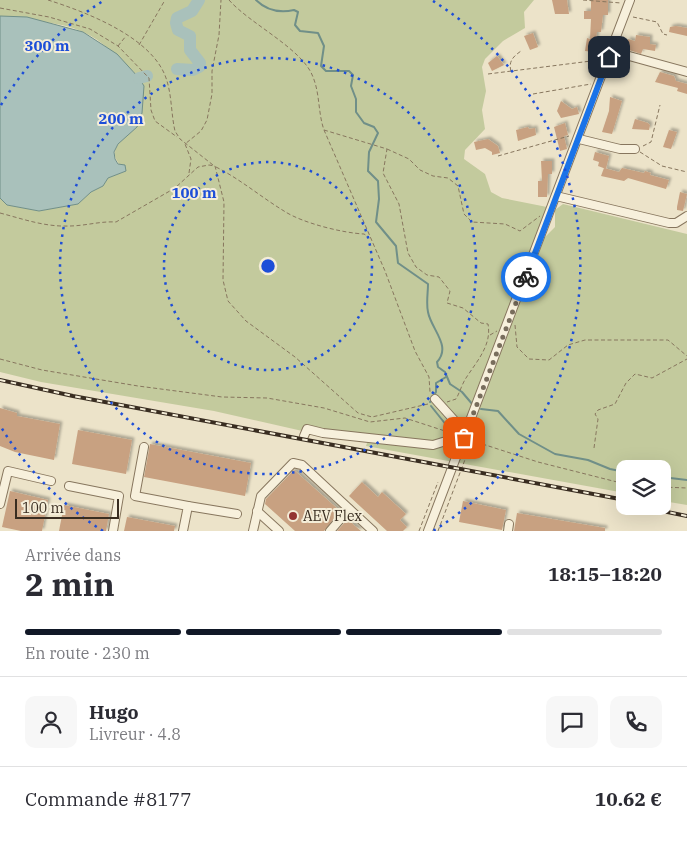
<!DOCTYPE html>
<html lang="fr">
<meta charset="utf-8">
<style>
:root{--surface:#fff;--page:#f7f7f7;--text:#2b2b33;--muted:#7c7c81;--line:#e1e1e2;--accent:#111827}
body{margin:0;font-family:"IBM Plex Serif",serif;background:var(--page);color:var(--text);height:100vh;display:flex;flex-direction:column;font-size:19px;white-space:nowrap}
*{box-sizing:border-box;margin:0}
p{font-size:16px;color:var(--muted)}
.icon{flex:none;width:28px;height:28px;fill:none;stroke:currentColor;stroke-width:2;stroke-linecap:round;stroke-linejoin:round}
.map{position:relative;height:531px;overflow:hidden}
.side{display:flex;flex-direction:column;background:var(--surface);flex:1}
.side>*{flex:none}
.fabs{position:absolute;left:616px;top:460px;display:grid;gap:10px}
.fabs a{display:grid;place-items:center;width:55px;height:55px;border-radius:10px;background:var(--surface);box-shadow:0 5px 20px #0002;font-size:25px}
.scale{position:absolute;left:15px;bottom:12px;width:104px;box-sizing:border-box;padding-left:5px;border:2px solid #392d21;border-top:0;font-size:14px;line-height:18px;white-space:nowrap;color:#392d21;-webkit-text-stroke:4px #f4edd8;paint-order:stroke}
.pin{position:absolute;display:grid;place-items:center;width:42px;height:42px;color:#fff;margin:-21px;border-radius:10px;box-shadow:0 2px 8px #0006}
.courier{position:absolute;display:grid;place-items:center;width:50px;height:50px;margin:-25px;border:4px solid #1a73e8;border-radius:50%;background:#fff;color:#222;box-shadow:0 1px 6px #0007}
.summary em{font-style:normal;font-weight:700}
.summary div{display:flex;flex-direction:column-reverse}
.summary{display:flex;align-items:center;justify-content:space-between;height:85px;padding:0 25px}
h1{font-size:32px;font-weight:700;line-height:38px}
.bar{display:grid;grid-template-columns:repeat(4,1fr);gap:8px 5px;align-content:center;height:60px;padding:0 25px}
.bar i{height:6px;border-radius:4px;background:var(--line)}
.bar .selected{background:var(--accent)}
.bar p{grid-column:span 4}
.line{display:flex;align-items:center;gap:12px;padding:0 25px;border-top:1px solid var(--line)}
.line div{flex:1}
.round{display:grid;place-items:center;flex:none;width:52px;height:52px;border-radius:10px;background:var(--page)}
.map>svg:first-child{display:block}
</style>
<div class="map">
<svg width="687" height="531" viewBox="0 0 687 531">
<defs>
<filter id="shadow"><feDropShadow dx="2.5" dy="-2.5" stdDeviation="1" flood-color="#0004"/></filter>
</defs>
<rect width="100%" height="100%" fill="#ece3c9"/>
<path fill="#c3ca9d" d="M0,0H534L524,12L525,28L503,41L485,59L482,67L486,91L482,110L485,129L465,150L464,159L485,174L491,192L502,198L547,207L530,258L542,259L537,255L543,239L555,227V210L563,204L687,234V505L663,501L662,469H625V493L366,446L368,440L320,435L214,411L41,382L0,372V198L7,205L39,211L78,204L91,192L103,186L108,178L126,171C103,151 120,142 137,127L134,72C117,58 104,41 83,32C57,20 27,22 0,16Z"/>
<polygon fill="#a9c1bb" stroke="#708f88" points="0,16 27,17 83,32 117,54 139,78 144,86 142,113 137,127 118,144 114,152 115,159 118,164 125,165 126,171 108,178 103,186 91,192 78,204 39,211 7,205 0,198"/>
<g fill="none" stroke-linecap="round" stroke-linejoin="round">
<g stroke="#708f88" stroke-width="2">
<path d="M256,0C266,10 280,13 294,10L298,12L295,25L300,31L318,33L324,46L321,66L326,71H349L353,75L351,86L356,99V112L364,123L374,127L378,133L369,152L368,171L378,181L379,199L376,222L396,246L398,263L428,284C428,293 426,303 428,312C431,329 452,346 437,362L438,367L445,372L450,384L462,392L473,405"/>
<polyline points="430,402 436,392 436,383 446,377"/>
<polyline points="431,406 447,426"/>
<polyline points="481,409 498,411 519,434 555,454 588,460 610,469 625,472"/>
<polyline points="662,477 687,480"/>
</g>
<g stroke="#a9c1bb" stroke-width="12">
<polyline points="177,69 193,70 199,67 200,63 190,50 190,36 178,30 176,23 177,18 192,11 199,0"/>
<polyline points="139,78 147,76"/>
</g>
</g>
<g fill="#c8a181" filter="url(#shadow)">
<polygon points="552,0 567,0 569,14 555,14"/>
<polygon points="591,0 608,0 608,15 603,15 601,32 597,32 594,52 585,51 587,38 590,39 591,19 584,19 584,11 591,11"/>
<polygon points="676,26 687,28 687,36 669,32 670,27"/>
<polygon points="533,33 538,47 530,50 524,36"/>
<polygon points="636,35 650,37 650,44 656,45 655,51 643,49 641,54 626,49 628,39 635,41"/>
<polygon points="497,56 504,65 492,71 488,63"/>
<polygon points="660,72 674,76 676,81 687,84 687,94 677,91 678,88 655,82"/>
<polygon points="610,97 622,101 612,134 602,132 609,111"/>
<polygon points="561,101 572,109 577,107 579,114 561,118 557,111"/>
<polygon points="635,119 648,123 650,125 649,130 632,129"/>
<polygon points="565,123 568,135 564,136 567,149 560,151 554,127"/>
<polygon points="528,127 529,129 535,128 536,135 518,141 516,130"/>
<polygon points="669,130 677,132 671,149 663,147"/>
<polygon points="488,139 498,146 500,153 492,155 492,152 485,148 476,150 474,142"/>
<polygon points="595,152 609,156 606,169 598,166 599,162 593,160"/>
<polygon points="541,161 552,161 552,174 548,174 547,197 538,197 538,181 542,181"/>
<polygon points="604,168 619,172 622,168 644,173 645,171 651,173 650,175 669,180 666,189 628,178 624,181 601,176"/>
<polygon points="680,192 687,194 683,211 677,210 677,207"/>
<polygon points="0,408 17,413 17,416 60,424 54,460 15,452 0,446"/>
<polygon points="78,430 132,440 126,474 72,464"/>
<polygon points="150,444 251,463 245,496 144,477"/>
<polygon points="294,470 340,511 324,531 295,531 265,504 266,499"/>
<polygon points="362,482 378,497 382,492 406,514 400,520 407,527 403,531 387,531 349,496"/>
<polygon points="10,491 48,500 42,531 21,531 2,527"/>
<polygon points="463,501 506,510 502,530 459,522"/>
<polygon points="64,505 109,514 106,531 59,531"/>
<polygon points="517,513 605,528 605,531 514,531"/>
<polygon points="127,517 175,526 174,531 124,531"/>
<polygon points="348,519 355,526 361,531 337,531"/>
</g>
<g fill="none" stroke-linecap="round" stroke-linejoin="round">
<g stroke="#87765e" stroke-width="10">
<g id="minor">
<polyline points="611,51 687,72"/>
<polyline points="579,139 620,149 635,149"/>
<polyline points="556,196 669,223 676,223 687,216"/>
<polyline points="435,399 463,430"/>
<polyline points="304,436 307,429 323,433 433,445 446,441 459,428"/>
<polyline points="144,447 135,496 188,506 183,531"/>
<polyline points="69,486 119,496 113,531"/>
<polyline points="0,504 8,471 51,481"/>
<polyline points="188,506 237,514"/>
<polyline points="257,511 279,531"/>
<polyline points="253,531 261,496 293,463 302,465 373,531"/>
<polyline points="330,531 349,509"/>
<polyline points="428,531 630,0"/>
<polyline points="508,531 509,524"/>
</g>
</g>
<g stroke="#87765e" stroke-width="1" stroke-dasharray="4 2.5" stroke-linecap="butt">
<path d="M48,0C86,12 152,37 166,78C172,95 171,114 175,131L180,139L213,165"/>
<path d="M229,0C250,24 303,49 313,77C320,94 318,113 324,130L385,271L415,351L429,377L430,392"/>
<polyline points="583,0 621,3"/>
<polyline points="0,8 49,17 90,29 118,46 149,78 151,110 155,121 177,137"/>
<polyline points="633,17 657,22 663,34 667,35"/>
<polyline points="139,45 165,0"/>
<polyline points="118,46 126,36"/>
<path d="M511,71C508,61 514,56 521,51"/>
<polyline points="488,74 599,60"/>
<polyline points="533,94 591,84"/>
<path d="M324,130L387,149L383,173L399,204L408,253L416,267L427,275L439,277L450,291L447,303L463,308L481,323L488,324C492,345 477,361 466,378C462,384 460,392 456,399L447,402"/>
<polyline points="643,146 651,142 660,105"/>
<polyline points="387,149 409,159 420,170 433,176 448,178 458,186 464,214 472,222 505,224 520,231 540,216"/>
<polyline points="640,152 662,166 687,172"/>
<polyline points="498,156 569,136"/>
<path d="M216,167C240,179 261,197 284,211C302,223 343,233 364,234L369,237"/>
<polyline points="189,173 191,159 185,144 201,131 207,120 212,94 212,71 219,35 221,0"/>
<path d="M0,213C23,219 45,227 69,226C85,226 100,221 116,222L175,188L198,167L209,165L215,166L224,202L223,280L228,301L246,321L295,357L358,413L372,417L428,404"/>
<polyline points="515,325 517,347 529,359 549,360 568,345 585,340 668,340 687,356"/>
<polyline points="490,335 497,331"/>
<polyline points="0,359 42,370 138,386 222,397 267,398 324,408 370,422 405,418 445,431"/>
<polyline points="470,440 538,462 625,484"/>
<polyline points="594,448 598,419 595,414 598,410 615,404 626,383 635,374 652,378 687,359"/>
<polyline points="662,487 687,488"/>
<polyline points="419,531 438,482"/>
<polyline points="438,531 469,449 475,442"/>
</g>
<use href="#minor" stroke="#f7f0dc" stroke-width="8"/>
<g stroke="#392d21" stroke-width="4">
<g id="rail">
<polyline points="0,380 73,396 625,500"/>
<polyline points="638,506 687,516"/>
</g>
</g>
<use href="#rail" stroke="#f4edd8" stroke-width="2" stroke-dasharray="5.5" stroke-linecap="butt"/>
</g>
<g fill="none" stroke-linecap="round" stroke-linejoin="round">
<polyline stroke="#786d5c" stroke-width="5" stroke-dasharray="0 9" points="464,438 526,277"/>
<polyline stroke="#1a73e8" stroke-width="6" points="526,277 609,57"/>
</g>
<g fill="none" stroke="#1d4ed8" stroke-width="2.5" stroke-dasharray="2.5 5">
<circle cx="268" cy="266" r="104"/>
<circle cx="268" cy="266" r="208"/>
<path d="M103 531A312 312 0 0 1 1 427M1 105A312 312 0 0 1 103 1M433 1A312 312 0 0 1 433 531"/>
</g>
<circle fill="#933532" stroke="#f4edd8" stroke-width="2" cx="293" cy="516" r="5"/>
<g text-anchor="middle" stroke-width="4" stroke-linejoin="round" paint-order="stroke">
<g font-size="14" fill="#392d21" stroke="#f4edd8" text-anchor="start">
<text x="303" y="521">AEV Flex</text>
</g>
</g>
<circle cx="268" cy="266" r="8" fill="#1d4ed8" stroke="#f4edd8" stroke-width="2.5"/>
<g font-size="15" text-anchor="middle" font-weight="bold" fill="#1d4ed8" stroke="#f4edd8" stroke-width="4" stroke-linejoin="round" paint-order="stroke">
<text x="47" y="51">300 m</text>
<text x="121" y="124">200 m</text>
<text x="194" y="198">100 m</text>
</g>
</svg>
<div class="fabs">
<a><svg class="icon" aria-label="layers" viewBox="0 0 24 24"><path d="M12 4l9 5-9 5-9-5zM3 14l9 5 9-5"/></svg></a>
</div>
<div class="scale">100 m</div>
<div class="pin" style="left:464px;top:438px;background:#ea580c"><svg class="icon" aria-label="bag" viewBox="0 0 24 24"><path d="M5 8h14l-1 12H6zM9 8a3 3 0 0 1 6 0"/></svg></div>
<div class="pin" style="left:609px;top:57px;background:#1f2937"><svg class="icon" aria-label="home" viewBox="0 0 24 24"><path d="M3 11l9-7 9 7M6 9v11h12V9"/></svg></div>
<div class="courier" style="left:526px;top:277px"><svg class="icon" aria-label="bike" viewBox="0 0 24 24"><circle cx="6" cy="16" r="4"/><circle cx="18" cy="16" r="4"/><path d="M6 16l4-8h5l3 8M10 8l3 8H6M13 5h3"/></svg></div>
</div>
<section class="side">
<div class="summary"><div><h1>2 min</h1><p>Arrivée dans</p></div><em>18:15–18:20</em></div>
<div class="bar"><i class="selected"></i><i class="selected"></i><i class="selected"></i><i></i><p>En route · 230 m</p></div>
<div class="line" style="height:90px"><a class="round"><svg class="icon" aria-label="person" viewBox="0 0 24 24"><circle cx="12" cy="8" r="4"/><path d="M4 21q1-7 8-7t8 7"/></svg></a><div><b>Hugo</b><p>Livreur · 4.8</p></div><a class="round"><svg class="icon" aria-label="chat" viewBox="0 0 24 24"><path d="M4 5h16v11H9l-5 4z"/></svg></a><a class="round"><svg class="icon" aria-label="phone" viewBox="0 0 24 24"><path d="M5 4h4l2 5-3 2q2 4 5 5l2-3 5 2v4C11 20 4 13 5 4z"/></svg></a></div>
<div class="line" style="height:65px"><div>Commande #8177</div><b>10.62 €</b></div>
</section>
